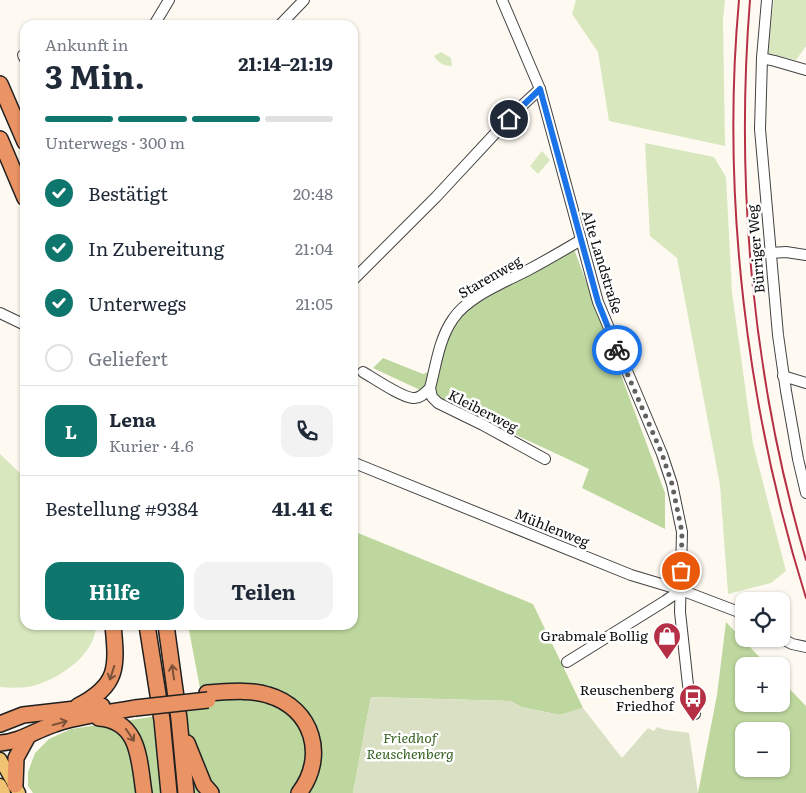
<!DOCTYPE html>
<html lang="de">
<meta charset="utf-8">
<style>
:root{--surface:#fff;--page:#f2f2f3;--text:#1f2937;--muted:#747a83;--line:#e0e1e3;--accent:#0f766e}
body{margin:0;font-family:Literata,serif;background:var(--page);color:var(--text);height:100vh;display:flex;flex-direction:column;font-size:19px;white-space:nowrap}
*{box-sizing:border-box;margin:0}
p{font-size:16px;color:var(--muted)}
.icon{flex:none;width:28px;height:28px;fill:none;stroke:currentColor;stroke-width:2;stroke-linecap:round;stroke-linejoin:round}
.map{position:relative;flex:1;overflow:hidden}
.details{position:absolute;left:20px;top:20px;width:338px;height:610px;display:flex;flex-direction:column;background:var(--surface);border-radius:15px;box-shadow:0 1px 4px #0004}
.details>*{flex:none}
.buttons{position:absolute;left:735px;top:592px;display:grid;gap:10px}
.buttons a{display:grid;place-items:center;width:55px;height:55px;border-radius:10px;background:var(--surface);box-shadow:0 1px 4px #0004;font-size:25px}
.pin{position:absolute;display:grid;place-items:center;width:42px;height:42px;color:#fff;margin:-21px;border:2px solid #fff;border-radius:50%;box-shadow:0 1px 5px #0007}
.courier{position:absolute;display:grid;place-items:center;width:50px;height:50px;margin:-25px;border:4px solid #1a73e8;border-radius:50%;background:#fff;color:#222;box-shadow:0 1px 6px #0007}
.headline em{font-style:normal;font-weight:700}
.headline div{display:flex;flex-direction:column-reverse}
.headline{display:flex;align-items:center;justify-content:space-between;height:85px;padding:0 25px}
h1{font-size:32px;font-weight:700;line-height:38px}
.bar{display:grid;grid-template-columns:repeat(4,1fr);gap:8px 5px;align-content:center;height:60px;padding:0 25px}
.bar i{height:6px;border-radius:4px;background:var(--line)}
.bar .selected{background:var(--accent)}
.bar p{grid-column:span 4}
.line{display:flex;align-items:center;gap:12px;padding:0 25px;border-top:1px solid var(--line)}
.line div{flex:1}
.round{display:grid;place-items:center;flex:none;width:52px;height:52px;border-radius:15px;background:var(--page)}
ol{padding:0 25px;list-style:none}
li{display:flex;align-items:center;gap:15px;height:55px}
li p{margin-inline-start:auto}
li .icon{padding:5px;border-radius:50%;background:var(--accent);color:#fff;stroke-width:4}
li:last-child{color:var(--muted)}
li i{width:28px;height:28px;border:2px solid var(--line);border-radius:50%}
.primary-button{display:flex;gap:10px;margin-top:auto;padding:10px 25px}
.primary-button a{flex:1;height:58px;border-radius:15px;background:var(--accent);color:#fff;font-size:20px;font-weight:700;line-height:58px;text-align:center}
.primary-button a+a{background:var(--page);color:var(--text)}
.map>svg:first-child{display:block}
</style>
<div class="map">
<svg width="806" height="793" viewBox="0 0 806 793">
<rect width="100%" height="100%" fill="#fefaf2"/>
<g fill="#d8e7be">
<polygon points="576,0 725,0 723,20 725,146 609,121 598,52 572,14"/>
<polygon points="774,0 806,0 806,46 796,60 767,53"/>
<path d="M441,52L451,58L452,66C444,66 438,63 434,56Z"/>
<polygon points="645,143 714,157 726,177 732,292 753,444 786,571 771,583 728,594 720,485 677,258 650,236"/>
<polygon points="542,151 550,160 538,174 530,166"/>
<path d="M0,454L25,478V625H96C96,656 55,682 28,687C19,688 9,688 0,687Z"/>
</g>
<g fill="#bed79e" fill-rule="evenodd">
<polygon points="574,249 665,493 665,529 582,488 589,469 373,368 383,358 423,374 438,368 449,337 465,310"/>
<polygon points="353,531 533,604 583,708 560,715 521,707 511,701 371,697 353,793 33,793 28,786 28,772 35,753 49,739 71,729 204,709 188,625 352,625"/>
<path d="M726,622L768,666H744V704H781V680L806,706V793H698L717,695ZM744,731H781V769H744Z"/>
</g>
<path fill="#dae0c4" d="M371,697L511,701L521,707L560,715L583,708L622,758L648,728L654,731L657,727C664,731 680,731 689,733L698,793H353Z"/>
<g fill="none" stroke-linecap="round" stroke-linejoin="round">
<g stroke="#424242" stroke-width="12">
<g id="minor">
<polyline points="502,0 540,89 598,302 662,454 672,484 682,532 680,612 688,685 695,714"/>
<polyline points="767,0 762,58 760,129 778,335 786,391 798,459 806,493"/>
<polyline points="154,25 169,0"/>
<polyline points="280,25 304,0"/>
<polyline points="23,55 25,59"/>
<polyline points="762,58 775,61 806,70"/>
<polyline points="770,253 786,252 806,255"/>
<polyline points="352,281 436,197 515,112 540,89"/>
<polyline points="0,313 25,325"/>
<path d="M363,372C375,379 401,397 413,398C420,399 425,393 430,388L432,397L438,403L483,425L545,459"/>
<polyline points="783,376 806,383"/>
<path d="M430,388C436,365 439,339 453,319C468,296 506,282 530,269C547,260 564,250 581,240"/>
<polyline points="352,462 631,575 681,590 744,614"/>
<polyline points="781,638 792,644 806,647"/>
<polyline points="567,662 665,601 681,590"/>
</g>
</g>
<g stroke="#202020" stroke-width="15">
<g id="major">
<polyline points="0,759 19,793"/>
<polyline points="0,785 4,793"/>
</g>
</g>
<g stroke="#202020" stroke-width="18">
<g id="highway">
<polyline points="0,84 25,142"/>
<polyline points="0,139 25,198"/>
<polyline points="147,625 162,720 169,793"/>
<polyline points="166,625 179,719 186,793"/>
<path d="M207,693C227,692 249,689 268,695C313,708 327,757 299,793"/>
<path d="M78,706C119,685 117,667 113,625"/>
<path d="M99,718C140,721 139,761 144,793"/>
<polyline points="0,724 23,715 102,706"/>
<path d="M0,743C20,742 36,730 55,724C80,715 109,713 135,708"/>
<polyline points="187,743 204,785 211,793"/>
<polyline points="15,785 16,758 28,736"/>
</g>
</g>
<use href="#minor" stroke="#fff" stroke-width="10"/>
<use href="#major" stroke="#efc371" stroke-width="12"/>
<use href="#highway" stroke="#ea9364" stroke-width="15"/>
<g stroke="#b63045" stroke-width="2">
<path d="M739,0C721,197 747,410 806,598"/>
<path d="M750,0C735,188 753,380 806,560"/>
</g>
<g stroke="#202020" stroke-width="18" stroke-linecap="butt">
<polyline id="highway-bridge" points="135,708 208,700"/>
</g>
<use href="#highway-bridge" stroke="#ea9364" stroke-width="15"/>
</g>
<defs><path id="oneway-shaft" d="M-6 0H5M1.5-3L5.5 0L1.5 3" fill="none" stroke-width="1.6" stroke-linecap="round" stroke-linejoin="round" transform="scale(1.25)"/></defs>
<g stroke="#7c513a">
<use href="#oneway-shaft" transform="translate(173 672) rotate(-98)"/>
<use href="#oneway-shaft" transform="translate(112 673) rotate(108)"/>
<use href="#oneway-shaft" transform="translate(60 723) rotate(-15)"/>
<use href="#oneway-shaft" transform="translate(130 735) rotate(56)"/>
</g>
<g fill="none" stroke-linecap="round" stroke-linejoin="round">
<polyline stroke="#63615e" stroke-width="5" stroke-dasharray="0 9" points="617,350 662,454 672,484 682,532 681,571"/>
<polyline stroke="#1a73e8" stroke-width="6" points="509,119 540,89 598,302 617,350"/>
</g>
<defs>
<g id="shop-pin" transform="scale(1.4375)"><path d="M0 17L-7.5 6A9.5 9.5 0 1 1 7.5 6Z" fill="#b63045" stroke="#fff"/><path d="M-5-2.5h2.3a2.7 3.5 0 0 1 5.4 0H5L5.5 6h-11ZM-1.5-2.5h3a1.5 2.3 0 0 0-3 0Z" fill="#fff"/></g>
<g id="bus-pin" transform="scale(1.4375)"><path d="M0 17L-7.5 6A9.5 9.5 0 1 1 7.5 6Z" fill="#b63045" stroke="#fff"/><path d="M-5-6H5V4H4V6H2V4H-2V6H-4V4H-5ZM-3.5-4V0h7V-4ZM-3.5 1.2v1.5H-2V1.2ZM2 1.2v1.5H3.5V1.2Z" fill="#fff"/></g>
</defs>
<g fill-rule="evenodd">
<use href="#shop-pin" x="667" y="636"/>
<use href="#bus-pin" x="693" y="698"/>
</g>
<g text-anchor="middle" stroke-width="5" stroke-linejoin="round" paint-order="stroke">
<g font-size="14" fill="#0f0f0f" stroke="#fff">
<text transform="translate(756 249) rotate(-95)" y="5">Bürriger Weg</text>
<text transform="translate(602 262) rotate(73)" y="5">Alte Landstraße</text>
<text transform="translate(490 277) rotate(-30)" y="5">Starenweg</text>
<text transform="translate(483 411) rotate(27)" y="5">Kleiberweg</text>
<text transform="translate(552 528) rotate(22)" y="5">Mühlenweg</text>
</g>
<g font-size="14" fill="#0f0f0f" stroke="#fff" text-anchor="end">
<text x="648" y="641">Grabmale Bollig</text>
<text x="674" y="695">Reuschenberg<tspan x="674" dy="16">Friedhof</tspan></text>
</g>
<g font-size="14" font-style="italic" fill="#376323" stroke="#fff">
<text x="410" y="743">Friedhof<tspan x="410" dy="16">Reuschenberg</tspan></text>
</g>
</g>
</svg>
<div class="buttons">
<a><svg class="icon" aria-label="locate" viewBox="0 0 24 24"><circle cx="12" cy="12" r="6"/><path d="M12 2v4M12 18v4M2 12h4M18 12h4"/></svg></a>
<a>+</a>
<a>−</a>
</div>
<div class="pin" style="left:681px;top:571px;background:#ea580c"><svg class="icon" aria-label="bag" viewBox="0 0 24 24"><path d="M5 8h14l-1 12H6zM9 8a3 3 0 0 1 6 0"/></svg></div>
<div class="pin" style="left:509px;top:119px;background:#1f2937"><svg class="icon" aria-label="home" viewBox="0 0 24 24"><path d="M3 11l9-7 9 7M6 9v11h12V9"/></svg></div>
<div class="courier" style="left:617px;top:350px"><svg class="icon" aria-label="bike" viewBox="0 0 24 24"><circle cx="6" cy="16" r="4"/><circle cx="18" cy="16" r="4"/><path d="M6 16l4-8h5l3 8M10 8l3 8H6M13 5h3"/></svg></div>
<section class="details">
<div class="headline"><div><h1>3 Min.</h1><p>Ankunft in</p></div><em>21:14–21:19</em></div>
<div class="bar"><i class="selected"></i><i class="selected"></i><i class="selected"></i><i></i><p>Unterwegs · 300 m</p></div>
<ol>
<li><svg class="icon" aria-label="check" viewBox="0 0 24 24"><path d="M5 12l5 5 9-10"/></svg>Bestätigt<p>20:48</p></li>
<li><svg class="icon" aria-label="check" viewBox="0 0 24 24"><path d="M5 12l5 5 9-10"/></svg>In Zubereitung<p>21:04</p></li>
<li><svg class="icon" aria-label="check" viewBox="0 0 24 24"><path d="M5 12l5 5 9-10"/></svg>Unterwegs<p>21:05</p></li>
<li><i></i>Geliefert</li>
</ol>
<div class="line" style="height:90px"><b class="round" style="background:var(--accent);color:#fff">L</b><div><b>Lena</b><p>Kurier · 4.6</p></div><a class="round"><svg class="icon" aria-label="phone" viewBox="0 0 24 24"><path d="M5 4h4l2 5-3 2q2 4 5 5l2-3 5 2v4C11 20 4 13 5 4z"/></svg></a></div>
<div class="line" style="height:65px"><div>Bestellung #9384</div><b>41.41 €</b></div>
<div class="primary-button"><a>Hilfe</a><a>Teilen</a></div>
</section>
</div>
